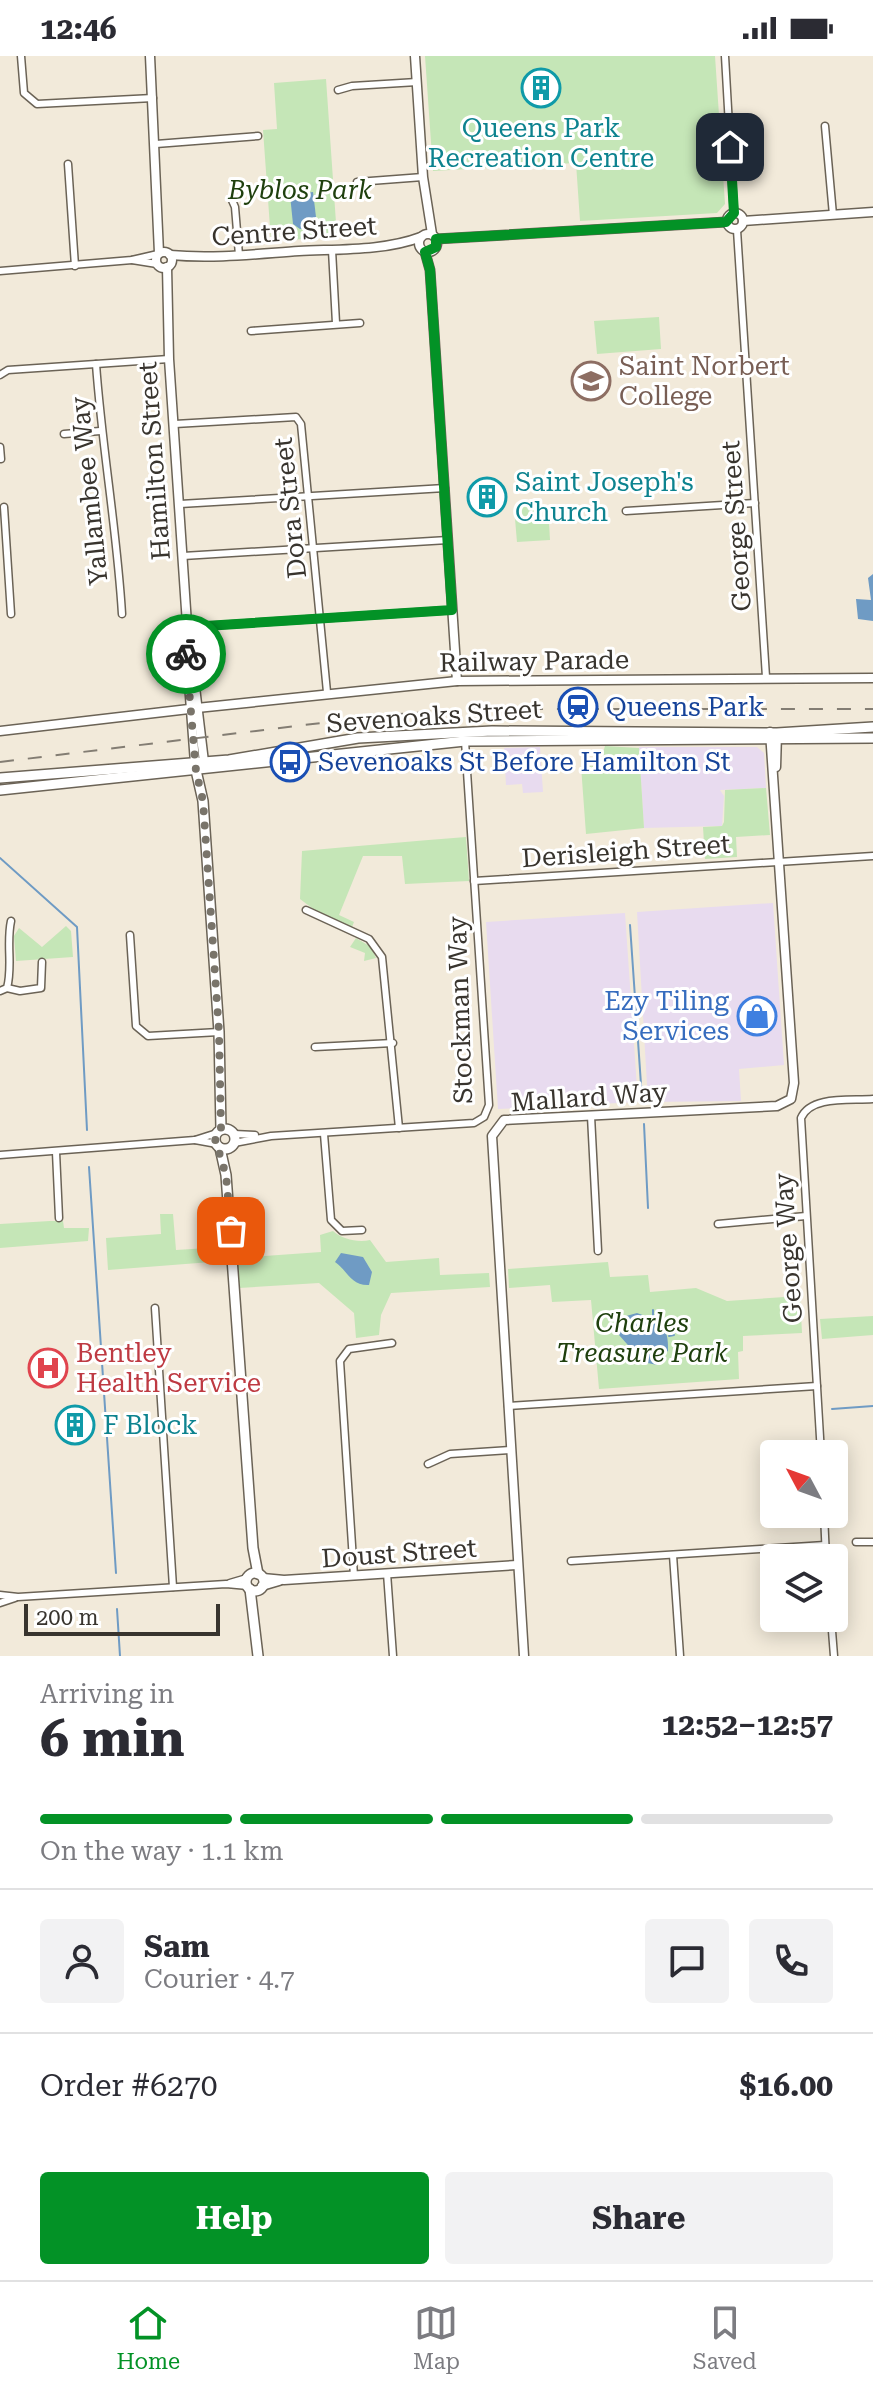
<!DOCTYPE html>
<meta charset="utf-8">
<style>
:root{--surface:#fff;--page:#f2f2f3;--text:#2b2b33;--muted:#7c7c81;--line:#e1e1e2;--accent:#039226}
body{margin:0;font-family:"Roboto Serif",serif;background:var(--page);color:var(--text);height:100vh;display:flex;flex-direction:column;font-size:30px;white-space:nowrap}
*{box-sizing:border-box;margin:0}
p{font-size:26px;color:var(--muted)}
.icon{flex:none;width:44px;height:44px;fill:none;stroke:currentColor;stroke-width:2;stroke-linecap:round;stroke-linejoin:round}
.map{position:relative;height:1600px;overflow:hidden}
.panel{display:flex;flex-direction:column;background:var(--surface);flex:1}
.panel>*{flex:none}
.needle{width:52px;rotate:311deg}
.fabs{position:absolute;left:760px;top:1384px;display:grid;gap:16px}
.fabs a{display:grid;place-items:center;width:88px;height:88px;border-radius:8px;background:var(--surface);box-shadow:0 4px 20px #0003;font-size:40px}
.scale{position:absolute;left:24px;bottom:20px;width:196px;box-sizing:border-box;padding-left:8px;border:4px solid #38342e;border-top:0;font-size:22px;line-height:28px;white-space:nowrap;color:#38342e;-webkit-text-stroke:6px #fff;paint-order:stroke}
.pin{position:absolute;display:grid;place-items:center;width:68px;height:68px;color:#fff;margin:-34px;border-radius:16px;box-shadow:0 4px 12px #0006}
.courier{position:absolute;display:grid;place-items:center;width:80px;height:80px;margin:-40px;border:6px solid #039226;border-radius:50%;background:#fff;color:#222;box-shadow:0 2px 10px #0007}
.summary em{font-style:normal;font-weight:700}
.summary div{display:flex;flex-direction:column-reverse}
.summary{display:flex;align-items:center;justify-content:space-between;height:136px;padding:0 40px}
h1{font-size:52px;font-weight:700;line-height:60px}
.bar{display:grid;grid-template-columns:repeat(4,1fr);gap:12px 8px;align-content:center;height:96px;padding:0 40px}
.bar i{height:10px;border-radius:6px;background:var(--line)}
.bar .on{background:var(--accent)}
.bar p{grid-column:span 4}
.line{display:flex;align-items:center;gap:20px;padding:0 40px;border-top:2px solid var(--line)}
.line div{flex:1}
.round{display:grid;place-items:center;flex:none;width:84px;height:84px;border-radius:8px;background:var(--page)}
.cta{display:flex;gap:16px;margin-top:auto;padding:16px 40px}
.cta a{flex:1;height:92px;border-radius:8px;background:var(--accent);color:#fff;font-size:32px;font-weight:700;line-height:92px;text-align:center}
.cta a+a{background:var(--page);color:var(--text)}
.status{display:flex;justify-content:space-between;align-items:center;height:56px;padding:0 40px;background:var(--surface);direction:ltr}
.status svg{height:22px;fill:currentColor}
.dock{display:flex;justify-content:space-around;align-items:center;height:112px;border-top:2px solid var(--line);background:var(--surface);font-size:22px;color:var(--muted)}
.dock a{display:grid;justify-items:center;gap:4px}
.dock .on{color:var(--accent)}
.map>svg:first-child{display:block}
</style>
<div class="status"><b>12:46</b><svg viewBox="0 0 49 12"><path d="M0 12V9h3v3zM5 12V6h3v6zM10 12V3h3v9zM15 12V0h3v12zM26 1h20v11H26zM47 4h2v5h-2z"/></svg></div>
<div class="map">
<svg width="873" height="1600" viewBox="0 0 873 1600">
<rect width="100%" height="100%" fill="#f2eada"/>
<g fill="#e8dbef">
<polygon points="540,691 543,736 523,737 522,728 506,729 504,692"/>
<polygon points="639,691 757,691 764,697 766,732 720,734 724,740 722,770 644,772"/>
<polygon points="773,847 784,1009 739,1013 741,1045 648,1046 637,856"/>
<polygon points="625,857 638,1046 498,1053 486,866"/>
</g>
<g fill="#c5e6b7">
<polygon points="425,0 715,0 725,148 717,157 580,165 576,107 433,115"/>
<polygon points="326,23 337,181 271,185 263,74 277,73 274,27"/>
<polygon points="659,261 661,293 597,298 594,265"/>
<polygon points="548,449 550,484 517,486 514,451"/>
<polygon points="605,690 639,692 644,772 586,778 581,710 599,710"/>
<polygon points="766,732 770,779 736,781 737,801 705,803 703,771 722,770 724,766 725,734"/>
<path d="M466,781L469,825L405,828L402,800H363L339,859L354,866L352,871L316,855L300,843L302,795C358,790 412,785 466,781Z"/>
<polygon points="66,870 71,875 73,901 16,905 14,880 19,872 42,891"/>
<polygon points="356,882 371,891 376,902 364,905 365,897 350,891"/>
<polygon points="160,1158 173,1158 176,1194 223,1191 224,1205 108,1214 106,1182 161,1178"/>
<polygon points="50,1165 63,1165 64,1172 89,1172 88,1185 0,1192 0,1168"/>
<path d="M333,1175C342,1183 358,1187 370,1184L386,1206L439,1202L440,1219L489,1217L490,1231L391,1237L381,1259L379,1279L356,1282L354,1257L319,1227L239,1232L237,1202L321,1196L320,1179Z"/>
<polygon points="608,1206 610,1221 648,1219 650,1236 696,1232 727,1245 800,1240 802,1277 743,1280 743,1295 738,1296 739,1323 599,1333 591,1244 552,1246 550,1229 509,1232 508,1213"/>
<polygon points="873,1260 873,1279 822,1283 820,1263"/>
</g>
<g fill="#6f9bc4">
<polygon points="313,136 316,161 312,172 300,173 293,168 290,139"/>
<polygon points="873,518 873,565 858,563 856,543 871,544 868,522"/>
<path d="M341,1197L363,1201L372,1216L369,1229C351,1230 347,1214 335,1206Z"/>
<path d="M637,1257C660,1265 669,1269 668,1295L656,1303L657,1309L643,1306L619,1279V1262Z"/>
</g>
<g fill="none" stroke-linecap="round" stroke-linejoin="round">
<g stroke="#6f9bc4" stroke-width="2">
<polyline points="0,802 77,871 87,1074"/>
<polyline points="630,869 642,1043"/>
<polyline points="644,1068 648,1152"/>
<polyline points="89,1111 116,1517"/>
<polyline points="653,1254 653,1263"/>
<polyline points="669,1280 674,1279"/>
<polyline points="832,1353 873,1350"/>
<polyline points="117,1553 120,1600"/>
</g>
<g stroke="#6b6356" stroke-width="9">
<g id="minor">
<polyline points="21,0 24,37 37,48 153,42"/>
<polyline points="725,0 734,157"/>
<polyline points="338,34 352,30 417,26"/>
<polyline points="825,70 833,159"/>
<polyline points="156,88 258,80"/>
<polyline points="68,108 75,210"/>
<polyline points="357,126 423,121"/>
<polyline points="231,142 235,151 239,199"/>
<polyline points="737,174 766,621"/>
<polyline points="332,194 336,267"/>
<polyline points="132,204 157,208"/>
<polyline points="0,215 132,204 158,198"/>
<polyline points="251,275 360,267"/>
<path d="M96,308C102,392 117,474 122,558"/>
<polyline points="0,319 8,314 169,303"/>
<polyline points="175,368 296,361 301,368 327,636"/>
<polyline points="64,378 100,375"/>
<polyline points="0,391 1,403"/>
<polyline points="180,448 445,432"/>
<polyline points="4,451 11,558"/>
<polyline points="626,455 755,447"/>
<polyline points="183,500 448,484"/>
<polyline points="190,571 452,554"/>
<polyline points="474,825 873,800"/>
<polyline points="306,854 369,883 382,901 399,1072"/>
<polyline points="130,879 136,970 148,980 219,976"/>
<polyline points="7,932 20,935 41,932 42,906"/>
<path d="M0,935L7,932C13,910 6,888 11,865"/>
<polyline points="315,991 393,987"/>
<polyline points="591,1060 598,1195"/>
<polyline points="234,1078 255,1079"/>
<polyline points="324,1078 331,1164 342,1175 362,1174"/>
<polyline points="195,1084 217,1088"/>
<polyline points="234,1087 271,1080 474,1067 484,1061 489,1049 465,685"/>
<polyline points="56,1096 59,1162"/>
<polyline points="0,1099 195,1084 217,1077"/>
<polyline points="718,1168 806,1160"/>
<polyline points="155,1252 173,1531"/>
<polyline points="508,1350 817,1330"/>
<path d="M821,1398L801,1062C811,1039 851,1045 873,1043"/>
<polyline points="428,1408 450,1398 511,1394"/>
<polyline points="824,1458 826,1502"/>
<polyline points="856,1486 873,1486"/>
<polyline points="673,1499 680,1600"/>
<polyline points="571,1505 825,1489"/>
<polyline points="387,1517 393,1600"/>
<polyline points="354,1520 340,1305 349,1293 392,1287"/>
<polyline points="230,1527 247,1522"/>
<polyline points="0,1539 18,1541 226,1528 248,1530"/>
<polyline points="0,1547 15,1542"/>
<polyline points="831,1562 834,1600"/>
</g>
</g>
<g stroke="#6b6356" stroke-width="11">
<g id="tertiary">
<polyline points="150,0 159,197"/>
<polyline points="415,0 423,121 432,178"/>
<circle cx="735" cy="165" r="8"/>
<polyline points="743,165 873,156"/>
<circle cx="428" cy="187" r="9"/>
<polyline points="436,183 726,166"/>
<circle cx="164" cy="204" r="8"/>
<polyline points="425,196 430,214 457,625"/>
<path d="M170,199C213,203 256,198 299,195C339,193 384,195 421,181"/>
<polyline points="167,211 169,303 187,568"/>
<polyline points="185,574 195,707"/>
<polyline points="192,606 204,706"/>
<polyline points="197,652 457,625 873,622"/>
<polyline points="0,675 189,653"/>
<polyline points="776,711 777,677"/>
<polyline points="263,1522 284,1524 517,1509"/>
<polyline points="262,1530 279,1525"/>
<polyline points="524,1600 492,1080 504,1064 777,1050 791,1043 794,1027 770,676"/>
</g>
</g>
<g stroke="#6b6356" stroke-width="12">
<g id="secondary">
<polyline points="195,710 203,745 219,976 221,1073"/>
<polyline points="0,722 229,704 358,682 492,675 777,677 873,671"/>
<polyline points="0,734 465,685 873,682"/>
<circle cx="225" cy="1083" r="10"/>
<polyline points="220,1092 226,1119 253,1492 258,1518"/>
<circle cx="255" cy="1526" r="9"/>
<polyline points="250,1533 258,1600"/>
</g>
</g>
<use href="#minor" stroke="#fff" stroke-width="6"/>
<use href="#tertiary" stroke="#fff" stroke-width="8"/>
<use href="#secondary" stroke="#fff" stroke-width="9"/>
<polyline stroke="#837d73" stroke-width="2" stroke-dasharray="14 14" stroke-linecap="butt" points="0,706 387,659 470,653 873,653"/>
</g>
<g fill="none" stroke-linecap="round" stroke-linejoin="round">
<polyline stroke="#79746a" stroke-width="8" stroke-dasharray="0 14.4" points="186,598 196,715 203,745 219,976 221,1073 215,1083 226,1119 231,1175"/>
<polyline stroke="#039226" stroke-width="10" points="186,598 185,577 190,571 452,554 430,214 425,196 436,191 436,183 726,166 734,157 730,91"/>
</g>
<defs>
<g id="building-ring" transform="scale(2)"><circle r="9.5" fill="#fff" stroke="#0f9aa8" stroke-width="1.5"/><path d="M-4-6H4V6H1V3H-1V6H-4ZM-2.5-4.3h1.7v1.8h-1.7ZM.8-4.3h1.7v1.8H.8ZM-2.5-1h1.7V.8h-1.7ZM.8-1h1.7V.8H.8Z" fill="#0f9aa8"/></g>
<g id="university-ring" transform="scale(2)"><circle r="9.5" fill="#fff" stroke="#8d6e63" stroke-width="1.5"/><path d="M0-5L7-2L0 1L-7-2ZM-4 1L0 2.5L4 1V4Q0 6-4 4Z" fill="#8d6e63"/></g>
<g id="station-ring" transform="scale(2)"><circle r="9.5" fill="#fff" stroke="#1a4fb4" stroke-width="1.5"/><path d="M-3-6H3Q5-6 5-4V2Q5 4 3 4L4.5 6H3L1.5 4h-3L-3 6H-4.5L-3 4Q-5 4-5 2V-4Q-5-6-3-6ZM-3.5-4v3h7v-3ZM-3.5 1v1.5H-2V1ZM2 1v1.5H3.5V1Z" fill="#1a4fb4"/></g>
<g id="bus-ring" transform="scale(2)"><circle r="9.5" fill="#fff" stroke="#1a4fb4" stroke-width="1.5"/><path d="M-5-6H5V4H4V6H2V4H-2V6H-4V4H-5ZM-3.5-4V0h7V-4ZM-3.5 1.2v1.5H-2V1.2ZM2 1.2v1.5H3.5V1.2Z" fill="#1a4fb4"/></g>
<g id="shop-ring" transform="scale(2)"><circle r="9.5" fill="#fff" stroke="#3f7fe0" stroke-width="1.5"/><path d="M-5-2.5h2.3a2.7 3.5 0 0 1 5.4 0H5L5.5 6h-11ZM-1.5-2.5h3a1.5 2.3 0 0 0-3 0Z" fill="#3f7fe0"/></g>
<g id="hospital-ring" transform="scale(2)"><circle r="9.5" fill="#fff" stroke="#e0444e" stroke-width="1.5"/><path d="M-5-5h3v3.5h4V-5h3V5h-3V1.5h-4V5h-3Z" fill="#e0444e"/></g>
</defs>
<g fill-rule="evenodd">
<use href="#building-ring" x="541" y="32"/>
<use href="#university-ring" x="591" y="325"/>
<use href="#building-ring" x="487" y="441"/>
<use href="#station-ring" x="578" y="651"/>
<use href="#bus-ring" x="290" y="706"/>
<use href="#shop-ring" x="757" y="960"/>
<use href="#hospital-ring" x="48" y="1312"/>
<use href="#building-ring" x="75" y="1369"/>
</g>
<g text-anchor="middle" stroke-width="6" stroke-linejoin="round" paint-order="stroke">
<g font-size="26" fill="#0d838f" stroke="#fff" text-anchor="start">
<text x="541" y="81" text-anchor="middle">Queens Park<tspan x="541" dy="30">Recreation Centre</tspan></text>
<text x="515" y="435">Saint Joseph's<tspan x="515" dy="30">Church</tspan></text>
<text x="103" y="1378">F Block</text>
</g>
<g font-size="26" font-style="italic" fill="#1f400e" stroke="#fff">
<text x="300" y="143">Byblos Park</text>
<text x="642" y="1276">Charles<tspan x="642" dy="30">Treasure Park</tspan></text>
</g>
<g font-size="26" fill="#38342e" stroke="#fff">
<text transform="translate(294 175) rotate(-4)" y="9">Centre Street</text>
<text transform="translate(154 405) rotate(-94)" y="9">Hamilton Street</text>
<text transform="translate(89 435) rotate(-96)" y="9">Yallambee Way</text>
<text transform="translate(290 452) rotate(-96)" y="9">Dora Street</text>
<text transform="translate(736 470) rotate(-94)" y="9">George Street</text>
<text transform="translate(534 605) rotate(-1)" y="9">Railway Parade</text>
<text transform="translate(434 660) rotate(-4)" y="9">Sevenoaks Street</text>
<text transform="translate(626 795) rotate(-4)" y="9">Derisleigh Street</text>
<text transform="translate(460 954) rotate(-92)" y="9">Stockman Way</text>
<text transform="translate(589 1041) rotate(-4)" y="9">Mallard Way</text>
<text transform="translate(788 1192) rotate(-94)" y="9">George Way</text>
<text transform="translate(399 1497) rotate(-4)" y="9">Doust Street</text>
</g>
<g font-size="26" fill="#785e54" stroke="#fff" text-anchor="start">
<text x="619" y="319">Saint Norbert<tspan x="619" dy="30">College</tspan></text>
</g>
<g font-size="26" fill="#164399" stroke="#fff" text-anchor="start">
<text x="606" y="660">Queens Park</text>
<text x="318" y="715">Sevenoaks St Before Hamilton St</text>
</g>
<g font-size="26" fill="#366cbe" stroke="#fff" text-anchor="end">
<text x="729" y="954">Ezy Tiling<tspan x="729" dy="30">Services</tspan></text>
</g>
<g font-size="26" fill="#be3a42" stroke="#fff" text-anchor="start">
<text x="76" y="1306">Bentley<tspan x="76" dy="30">Health Service</tspan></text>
</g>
</g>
</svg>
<div class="fabs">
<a><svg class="needle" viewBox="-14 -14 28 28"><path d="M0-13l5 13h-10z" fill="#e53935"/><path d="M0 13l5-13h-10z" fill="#7c7c81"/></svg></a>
<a><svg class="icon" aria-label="layers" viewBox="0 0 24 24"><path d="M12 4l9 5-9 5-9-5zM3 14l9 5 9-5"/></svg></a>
</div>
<div class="scale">200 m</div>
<div class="pin" style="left:231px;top:1175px;background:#ea580c"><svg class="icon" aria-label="bag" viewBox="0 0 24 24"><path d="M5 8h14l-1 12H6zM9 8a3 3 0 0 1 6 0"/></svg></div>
<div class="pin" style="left:730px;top:91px;background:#1f2937"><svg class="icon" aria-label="home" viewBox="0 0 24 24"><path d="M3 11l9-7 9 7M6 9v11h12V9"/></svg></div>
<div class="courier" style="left:186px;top:598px"><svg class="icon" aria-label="bike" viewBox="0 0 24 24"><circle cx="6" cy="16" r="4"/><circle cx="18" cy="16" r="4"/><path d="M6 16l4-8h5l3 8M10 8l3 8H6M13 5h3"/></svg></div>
</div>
<section class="panel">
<div class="summary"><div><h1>6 min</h1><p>Arriving in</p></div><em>12:52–12:57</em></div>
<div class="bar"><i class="on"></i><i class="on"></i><i class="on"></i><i></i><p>On the way · 1.1 km</p></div>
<div class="line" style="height:144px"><a class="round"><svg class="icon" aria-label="person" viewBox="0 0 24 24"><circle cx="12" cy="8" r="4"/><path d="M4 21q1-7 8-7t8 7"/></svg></a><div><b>Sam</b><p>Courier · 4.7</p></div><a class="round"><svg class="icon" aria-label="chat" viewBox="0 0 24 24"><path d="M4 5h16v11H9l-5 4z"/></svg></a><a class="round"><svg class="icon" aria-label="phone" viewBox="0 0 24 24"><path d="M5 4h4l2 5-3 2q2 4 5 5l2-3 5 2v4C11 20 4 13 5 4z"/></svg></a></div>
<div class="line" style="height:104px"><div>Order #6270</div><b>$16.00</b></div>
<div class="cta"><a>Help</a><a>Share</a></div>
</section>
<nav class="dock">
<a class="on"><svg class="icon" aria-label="home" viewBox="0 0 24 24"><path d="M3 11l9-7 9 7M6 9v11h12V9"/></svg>Home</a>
<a><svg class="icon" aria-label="map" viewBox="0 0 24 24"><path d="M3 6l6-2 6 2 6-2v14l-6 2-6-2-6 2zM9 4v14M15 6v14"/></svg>Map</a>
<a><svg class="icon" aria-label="saved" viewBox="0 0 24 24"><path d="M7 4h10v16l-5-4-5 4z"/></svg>Saved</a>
</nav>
